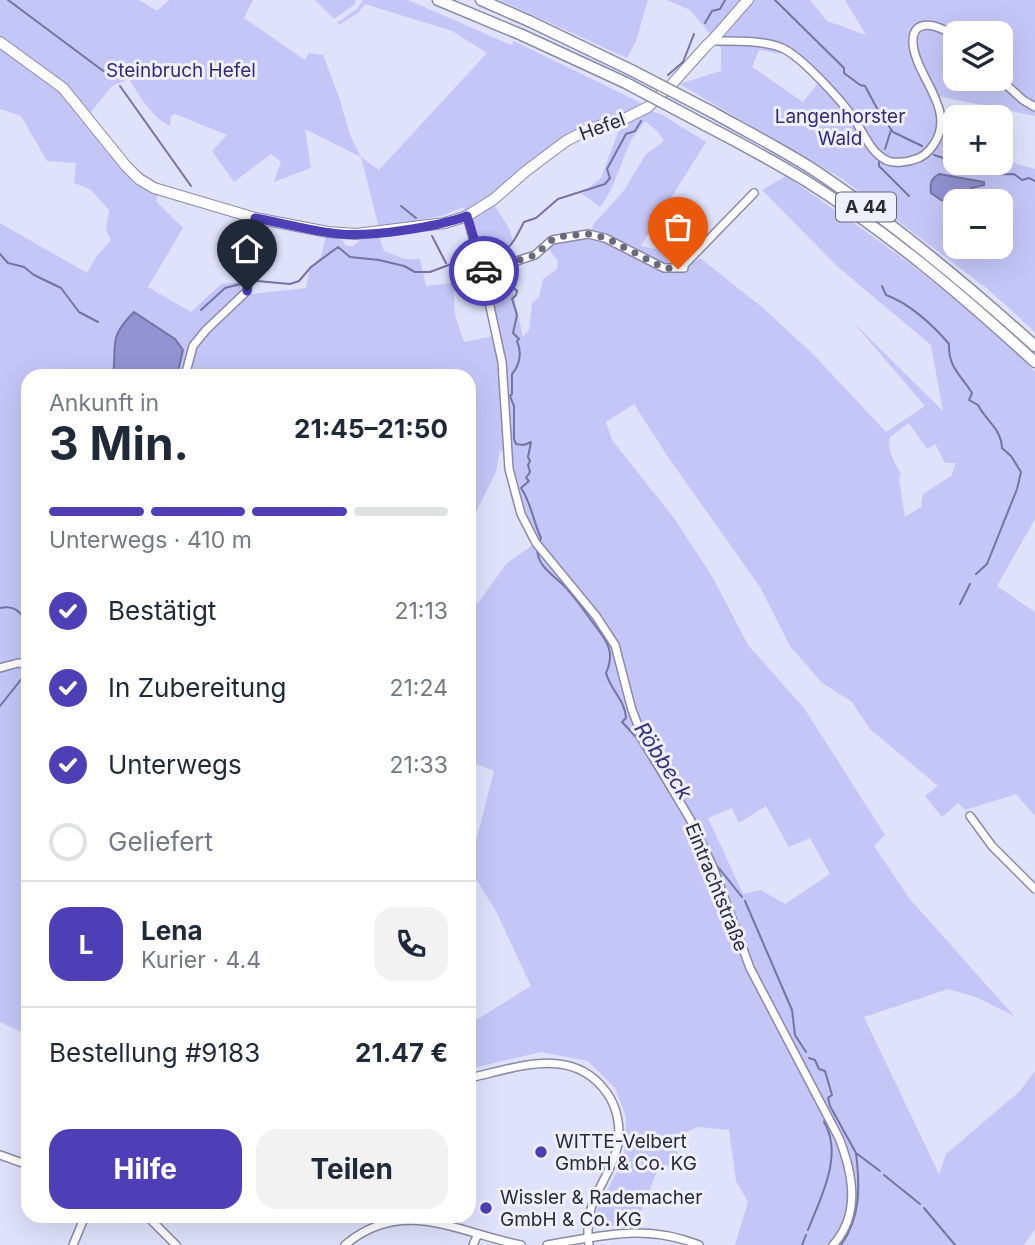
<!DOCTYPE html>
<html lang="de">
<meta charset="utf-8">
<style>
:root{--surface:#fff;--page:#f2f2f3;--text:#1f2937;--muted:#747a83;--line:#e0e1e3;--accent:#4f3fb6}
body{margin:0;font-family:Inter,sans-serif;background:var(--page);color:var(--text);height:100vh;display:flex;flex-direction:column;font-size:26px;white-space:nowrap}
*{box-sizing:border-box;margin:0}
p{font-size:23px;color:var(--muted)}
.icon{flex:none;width:38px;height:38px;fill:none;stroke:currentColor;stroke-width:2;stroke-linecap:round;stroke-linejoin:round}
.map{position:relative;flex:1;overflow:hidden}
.panel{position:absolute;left:21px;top:369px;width:455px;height:854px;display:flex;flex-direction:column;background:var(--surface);border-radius:21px;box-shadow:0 7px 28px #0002}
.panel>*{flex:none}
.buttons{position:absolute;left:943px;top:21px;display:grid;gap:14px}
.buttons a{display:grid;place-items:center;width:70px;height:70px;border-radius:14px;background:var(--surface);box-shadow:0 7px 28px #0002;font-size:35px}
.pin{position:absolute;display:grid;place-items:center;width:60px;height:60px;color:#fff;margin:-72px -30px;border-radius:50% 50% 50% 0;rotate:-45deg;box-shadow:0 0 7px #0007}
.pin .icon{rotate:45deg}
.courier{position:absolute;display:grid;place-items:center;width:70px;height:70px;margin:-35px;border:5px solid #4f3fb6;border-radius:50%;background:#fff;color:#222;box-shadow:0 2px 9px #0007}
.headline em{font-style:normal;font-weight:700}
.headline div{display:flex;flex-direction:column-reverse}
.headline{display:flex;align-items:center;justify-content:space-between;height:119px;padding:0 28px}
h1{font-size:46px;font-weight:700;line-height:52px}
.bar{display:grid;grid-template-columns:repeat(4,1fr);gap:10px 7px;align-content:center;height:84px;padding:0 28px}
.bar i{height:9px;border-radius:5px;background:var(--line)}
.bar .on{background:var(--accent)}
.bar p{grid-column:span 4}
.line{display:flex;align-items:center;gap:18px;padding:0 28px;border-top:2px solid var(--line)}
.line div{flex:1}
.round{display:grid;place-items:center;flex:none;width:74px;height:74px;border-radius:21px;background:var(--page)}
ol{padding:0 28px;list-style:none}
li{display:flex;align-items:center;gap:21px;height:77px}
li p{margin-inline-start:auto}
li .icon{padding:7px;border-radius:50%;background:var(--accent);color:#fff;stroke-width:4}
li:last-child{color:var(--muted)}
li i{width:38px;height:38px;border:4px solid var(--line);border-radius:50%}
.action{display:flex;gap:14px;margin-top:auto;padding:14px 28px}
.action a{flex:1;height:80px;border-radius:21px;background:var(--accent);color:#fff;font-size:28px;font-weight:700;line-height:80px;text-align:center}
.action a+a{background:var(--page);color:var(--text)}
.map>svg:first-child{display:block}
</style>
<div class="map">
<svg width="1035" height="1245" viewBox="0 0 1035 1245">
<rect width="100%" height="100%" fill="#e0e2fc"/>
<g fill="#c4c6f7" fill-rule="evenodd">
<path d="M0,0H139L157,11L169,0H253L244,18L305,60L309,53L323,55L339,97L350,135L361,157L379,170L487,53L452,31L365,4L358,13L339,25L337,23L358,8L363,0H408L511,45L514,41L645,105L589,129L492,201L510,230L513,242L496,253L510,278L523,337L529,330L532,303L539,297L543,279L557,269L558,261L547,247L560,238L590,236L593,225L625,189L646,154L664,141L658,132L645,121C640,129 633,136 629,145C619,167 615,188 600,207L582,194L601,178L620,127L647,110L661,114L706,142L641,246L660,250L671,264L680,271L700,258L763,308L813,354L886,432L925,406L852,321L943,411L931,345L838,267L762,190L786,176C873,236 961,296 1035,372V519L997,586L1035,612V816L1016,794L965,810L958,803L942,817L925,796L938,786L870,729L851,701L822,683L790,646L760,587L668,457L634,404L606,422L612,440L674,518L713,578L748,645L804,708L885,835L874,846L909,898L1014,1016L976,997L948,989L864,1017L939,1174L946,1154L1019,1092L1035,1071V1229L1024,1245H735L748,1202L736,1181L729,1130L698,1127L676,1136L679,1165L659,1166L637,1222L595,1229L596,1212L624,1158L626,1117L615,1088L588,1061L541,1052L469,1069V1021L478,1019L531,986L496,911L469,868L494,771L469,761V607L479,602L506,564L538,541L531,531L510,456L500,450L496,472L469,526V376H28V1035L0,1022V223L87,273L96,257L111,240L106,230L109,210L90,189L74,183L76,163L47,161L21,116L0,109ZM129,79C139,95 152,118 170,126L171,116L175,114L227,135L212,151L234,182L271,154L281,162L274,182L311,168L305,129L361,157L379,228L441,216L463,207L478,253L499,335L464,342L455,315L453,283L426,286L420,259H404L384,251L379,236L360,240L353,246H346L342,240L326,236L321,257L310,267L306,288L242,295L239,282L221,284L191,312L148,287L183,228L156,201L160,184C128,166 112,142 90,113L112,86ZM909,423L927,449L935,444L945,463H956L951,476L923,494L921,507L905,517L899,479L901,474C895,463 887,452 890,437ZM766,806L789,847L810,838L830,874L785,904L761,890L743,894L708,818L732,808L739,823Z"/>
<polygon points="315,0 356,0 354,5 334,19"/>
<polygon points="500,0 648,0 636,41 627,58"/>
<path d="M667,0H810L827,21L866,35L845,0H1035V116L928,94L946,143L955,146L956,163H1001V159L1035,169V332L989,290L841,178L679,84L721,71V47L690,10ZM956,33H1001V79H956ZM759,50L788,55L818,83L803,102L752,67ZM956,201H1001V247H956Z"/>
</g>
<g fill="#9293d1" stroke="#7374a3" stroke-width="2">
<path d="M939,174L984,182V185L972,188L951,202L941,200L931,193C930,184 930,179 939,174Z"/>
<path d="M134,312L175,339L183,350L177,376H113C117,343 108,338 134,312Z"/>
</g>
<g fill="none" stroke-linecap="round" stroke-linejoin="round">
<g stroke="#7374a3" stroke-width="2">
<polyline points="8,0 110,76"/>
<polyline points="775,0 844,68 844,73 860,85 865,86 880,114 893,132 922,146"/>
<polyline points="705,23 712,11 720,9 725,0"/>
<polyline points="668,75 683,62 694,34"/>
<polyline points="120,86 191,186"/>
<polyline points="885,149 891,130"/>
<polyline points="934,155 956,162"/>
<polyline points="879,162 879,166 909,196"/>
<path d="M957,163C973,172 995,175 1014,174L1022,180L1029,178L1035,181"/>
<polyline points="401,206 416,218"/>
<polyline points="432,236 446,263"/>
<polyline points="0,254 8,263 24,267 34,275 61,288 79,312 98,322"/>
<path d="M486,256C511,252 513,243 524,222L536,218L558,199L605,184L610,178L607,169L626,134L635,131L641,121"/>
<path d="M498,272L517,291L516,295L512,299L517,315L513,333L519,339L517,341C522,352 520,365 512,374V394L510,396L514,406V439L516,444L524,445L531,442L528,457L530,461L528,465L530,472L526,478L529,481L521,488C531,502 533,521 541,538L539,543"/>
<polyline points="257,281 290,284 299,281 311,267 338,247 350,257 379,260 404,266 415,272 430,272 470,257"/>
<path d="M882,286L886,295C909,303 933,325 949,344C948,368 962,376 972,393L969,400L978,405C986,421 1001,428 1002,448L1011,456L1021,472L1017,489L987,564L976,574"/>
<polyline points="201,310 225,288 244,283"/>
<path d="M537,549C538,569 556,576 568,590C575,598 582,607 588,616C601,635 618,647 606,673C611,691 625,700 626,718L622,722L636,737L675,801"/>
<polyline points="960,604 970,584"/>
<path d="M0,608C15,605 19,611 28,623"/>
<polyline points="0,706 23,677"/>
<polyline points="683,814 692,831"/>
<polyline points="705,858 709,867"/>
<polyline points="718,867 742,897"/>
<polyline points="745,901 792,1010 795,1035 806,1052"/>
<polyline points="809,1058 815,1060 819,1069 825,1071 832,1095 828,1098 830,1106 856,1153 880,1171"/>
<polyline points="884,1175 920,1204"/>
<polyline points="924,1208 955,1245"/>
<path d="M808,1230C820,1199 844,1155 824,1122L826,1117"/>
<polyline points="802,1245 806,1235"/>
<path d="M841,1245C861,1217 860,1186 856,1153"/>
</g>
<g stroke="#898aa8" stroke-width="10">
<g id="minor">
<path d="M713,41C734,41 763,40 782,48C801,56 842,101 854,119C864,133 870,152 886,160C893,164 906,162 913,160C921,158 929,152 934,144C957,110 916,77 913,44C911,14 943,26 956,38"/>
<polyline points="1000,79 1023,100 1035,107"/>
<path d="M467,216L483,274L502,362L509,469L521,514L536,543L596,616L615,645L632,710L645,743L690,819L713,867L750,968L839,1138C853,1174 861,1214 833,1245"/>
<polyline points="682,267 754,193"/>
<polyline points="483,272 535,255 552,240 588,234 605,238 664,268 684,268"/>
<polyline points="185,376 193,346 206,330 247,291 255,218"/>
<polyline points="0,668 18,663 28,664"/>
<polyline points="970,816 992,846 1035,889"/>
<path d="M469,1078C516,1068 573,1044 607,1093C617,1107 621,1127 618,1144C610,1183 582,1198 589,1245"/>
<polyline points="0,1155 28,1165"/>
<polyline points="147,1216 176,1245"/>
<polyline points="73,1245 85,1216"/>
<path d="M345,1245C403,1196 459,1233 521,1245"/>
<polyline points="473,1245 478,1234"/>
<path d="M547,1245C602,1236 645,1223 699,1245"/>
</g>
</g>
<g stroke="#898aa8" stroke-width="12">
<path id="major" d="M0,42L63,88L126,166L139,179L154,188L255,218L328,232L356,234L445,223L467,216L494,199L526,171L566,141L589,129L626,118L648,107L672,84L707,45C714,40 739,9 748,0"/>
</g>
<g stroke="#898aa8" stroke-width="13">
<g id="highway">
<polyline points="438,0 522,35"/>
<polyline points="481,0 529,21"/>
<path d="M712,112C746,131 781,149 814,170C892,222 965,283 1035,346"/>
<path d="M705,125C738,142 771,160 803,179C887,231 963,296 1035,362"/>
</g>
</g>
<use href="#minor" stroke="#fff" stroke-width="7"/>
<use href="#major" stroke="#fff" stroke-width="10"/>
<use href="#highway" stroke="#fff" stroke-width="10"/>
<g stroke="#898aa8" stroke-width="13" stroke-linecap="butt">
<g id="highway-bridge">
<polyline points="529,21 631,70 712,112"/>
<polyline points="522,35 626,83 705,125"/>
</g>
</g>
<use href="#highway-bridge" stroke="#fff" stroke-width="10"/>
</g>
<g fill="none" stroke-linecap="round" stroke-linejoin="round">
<polyline stroke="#6a6a7c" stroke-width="7" stroke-dasharray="0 12.6" points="484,271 535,255 552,240 564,236 588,234 606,238 664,268 678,269"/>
<path stroke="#4f3fb6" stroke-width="9" d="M247,291L255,218C283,223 311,231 340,234C371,237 437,227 467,216L484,271"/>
</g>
<g fill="#4f3fb6" stroke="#eff0fe" stroke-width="2.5">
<circle cx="541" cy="1152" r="7"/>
<circle cx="486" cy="1208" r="7"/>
</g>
<g text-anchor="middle" stroke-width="6" stroke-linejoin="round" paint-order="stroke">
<rect fill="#eff0fe" stroke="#656573" stroke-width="2" x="836" y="192.5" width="60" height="29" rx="5"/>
<g font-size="18" font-weight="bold" fill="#2a2a37">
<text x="866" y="213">A 44</text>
</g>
<g font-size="19" fill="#342c76" stroke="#eff0fe">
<text x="181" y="77">Steinbruch Hefel</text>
<text x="840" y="123">Langenhorster<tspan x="840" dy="22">Wald</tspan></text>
</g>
<g font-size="19" fill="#2a2a37" stroke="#eff0fe">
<text transform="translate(602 126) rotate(-20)" y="7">Hefel</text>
<text transform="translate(717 887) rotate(68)" y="7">Eintrachtstraße</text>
</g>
<g font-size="19" fill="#2a2a37" stroke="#eff0fe" text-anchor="start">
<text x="555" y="1148">WITTE-Velbert<tspan x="555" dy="22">GmbH &amp; Co. KG</tspan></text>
<text x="500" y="1204">Wissler &amp; Rademacher<tspan x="500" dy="22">GmbH &amp; Co. KG</tspan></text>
</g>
<g font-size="21" font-style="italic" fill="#38317b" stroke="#eff0fe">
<text transform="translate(663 761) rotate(57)" y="7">Röbbeck</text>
</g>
</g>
</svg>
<div class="buttons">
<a><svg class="icon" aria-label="layers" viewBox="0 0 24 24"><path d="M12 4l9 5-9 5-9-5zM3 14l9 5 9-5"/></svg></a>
<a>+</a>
<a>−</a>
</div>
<div class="pin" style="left:678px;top:269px;background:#ea580c"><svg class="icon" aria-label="bag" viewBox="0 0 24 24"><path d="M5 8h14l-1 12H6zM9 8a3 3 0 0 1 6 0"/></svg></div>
<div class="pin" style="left:247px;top:291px;background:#1f2937"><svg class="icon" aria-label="home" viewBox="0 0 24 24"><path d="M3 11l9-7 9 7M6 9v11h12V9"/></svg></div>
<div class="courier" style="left:484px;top:271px"><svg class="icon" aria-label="car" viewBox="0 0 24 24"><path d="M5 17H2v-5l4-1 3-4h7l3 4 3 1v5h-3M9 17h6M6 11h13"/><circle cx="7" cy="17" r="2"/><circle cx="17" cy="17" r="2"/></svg></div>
<section class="panel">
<div class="headline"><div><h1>3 Min.</h1><p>Ankunft in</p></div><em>21:45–21:50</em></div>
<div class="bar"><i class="on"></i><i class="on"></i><i class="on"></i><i></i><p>Unterwegs · 410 m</p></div>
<ol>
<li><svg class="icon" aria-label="check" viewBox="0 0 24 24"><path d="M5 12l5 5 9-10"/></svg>Bestätigt<p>21:13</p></li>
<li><svg class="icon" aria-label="check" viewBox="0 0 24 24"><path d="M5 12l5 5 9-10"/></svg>In Zubereitung<p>21:24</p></li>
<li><svg class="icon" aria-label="check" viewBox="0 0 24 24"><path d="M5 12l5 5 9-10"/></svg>Unterwegs<p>21:33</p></li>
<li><i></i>Geliefert</li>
</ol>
<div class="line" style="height:126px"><b class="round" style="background:var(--accent);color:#fff">L</b><div><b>Lena</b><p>Kurier · 4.4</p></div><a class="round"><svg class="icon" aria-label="phone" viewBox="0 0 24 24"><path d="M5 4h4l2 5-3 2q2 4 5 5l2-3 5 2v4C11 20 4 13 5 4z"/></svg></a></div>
<div class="line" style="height:91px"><div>Bestellung #9183</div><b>21.47 €</b></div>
<div class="action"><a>Hilfe</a><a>Teilen</a></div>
</section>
</div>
